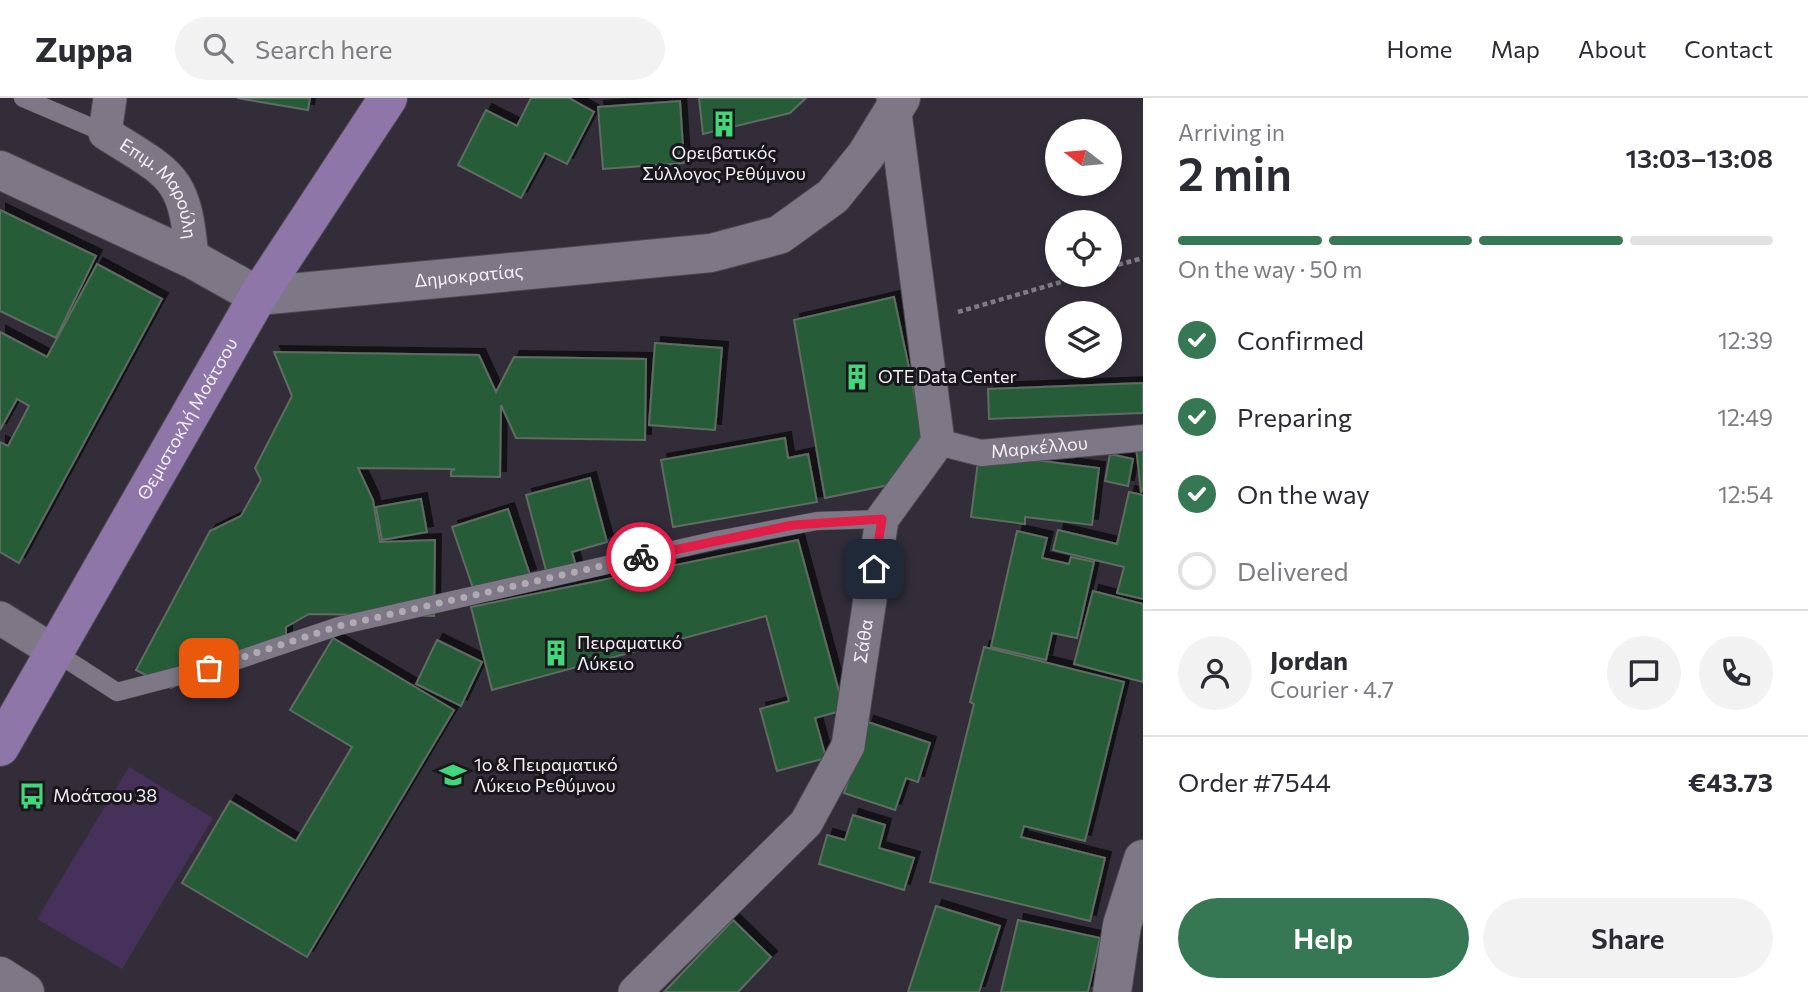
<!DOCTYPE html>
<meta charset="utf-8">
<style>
:root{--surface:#fff;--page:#f2f2f3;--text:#2b2b33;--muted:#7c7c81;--line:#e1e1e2;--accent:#367853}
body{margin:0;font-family:Commissioner,sans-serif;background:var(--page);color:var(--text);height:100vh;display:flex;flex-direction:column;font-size:26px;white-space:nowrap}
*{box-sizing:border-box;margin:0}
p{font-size:23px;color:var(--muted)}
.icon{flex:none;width:38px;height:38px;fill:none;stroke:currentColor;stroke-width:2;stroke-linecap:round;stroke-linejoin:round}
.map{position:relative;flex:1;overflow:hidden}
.sheet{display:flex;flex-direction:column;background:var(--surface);width:665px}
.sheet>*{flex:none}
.needle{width:46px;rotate:286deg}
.buttons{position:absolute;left:1045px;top:21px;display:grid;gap:14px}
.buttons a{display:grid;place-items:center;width:77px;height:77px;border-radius:50%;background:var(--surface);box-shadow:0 4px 10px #0003;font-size:35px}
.pin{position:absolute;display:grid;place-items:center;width:60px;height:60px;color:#fff;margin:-30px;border-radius:14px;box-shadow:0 4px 10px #0006}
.courier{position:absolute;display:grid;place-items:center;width:70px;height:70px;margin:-35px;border:5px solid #e11d48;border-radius:50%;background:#fff;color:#222;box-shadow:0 2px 9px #0007}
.head em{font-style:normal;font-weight:600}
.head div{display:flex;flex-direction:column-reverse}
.head{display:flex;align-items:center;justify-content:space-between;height:119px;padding:0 35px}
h1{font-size:46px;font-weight:600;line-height:52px}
.bar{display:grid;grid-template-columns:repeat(4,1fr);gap:10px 7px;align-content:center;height:84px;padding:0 35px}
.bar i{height:9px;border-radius:5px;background:var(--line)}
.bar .current{background:var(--accent)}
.bar p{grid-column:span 4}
.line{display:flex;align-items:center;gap:18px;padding:0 35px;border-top:2px solid var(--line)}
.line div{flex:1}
.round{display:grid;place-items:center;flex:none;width:74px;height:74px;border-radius:37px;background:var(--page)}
ol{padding:0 35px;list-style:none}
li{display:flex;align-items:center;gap:21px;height:77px}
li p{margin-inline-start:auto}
li .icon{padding:7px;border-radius:50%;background:var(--accent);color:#fff;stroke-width:4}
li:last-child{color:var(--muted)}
li i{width:38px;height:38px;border:4px solid var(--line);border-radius:50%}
.cta{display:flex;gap:14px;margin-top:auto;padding:14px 35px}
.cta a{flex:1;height:80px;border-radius:42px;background:var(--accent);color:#fff;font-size:28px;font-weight:600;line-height:80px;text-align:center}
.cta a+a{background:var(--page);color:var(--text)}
header{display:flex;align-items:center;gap:42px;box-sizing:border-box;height:98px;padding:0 35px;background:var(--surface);border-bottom:2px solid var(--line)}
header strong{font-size:33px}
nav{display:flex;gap:38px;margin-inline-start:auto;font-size:24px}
.search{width:490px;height:63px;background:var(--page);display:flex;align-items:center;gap:18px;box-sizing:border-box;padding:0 24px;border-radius:38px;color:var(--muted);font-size:26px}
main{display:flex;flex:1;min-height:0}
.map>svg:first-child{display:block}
</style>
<header>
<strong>Zuppa</strong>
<div class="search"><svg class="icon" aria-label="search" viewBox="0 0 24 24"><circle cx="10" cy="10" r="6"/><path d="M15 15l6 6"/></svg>Search here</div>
<nav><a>Home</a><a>Map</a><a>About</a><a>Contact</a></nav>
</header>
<main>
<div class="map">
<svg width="1143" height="894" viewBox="0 0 1143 894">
<defs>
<filter id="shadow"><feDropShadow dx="6" dy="-6" stdDeviation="0" flood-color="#0009"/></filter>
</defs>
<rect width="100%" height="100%" fill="#322d39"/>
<polygon fill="#46315a" points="129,669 213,720 122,871 37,821"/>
<g fill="#285d39" stroke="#5f6c62" stroke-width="2" filter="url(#shadow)">
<polygon points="237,0 310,0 308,12"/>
<polygon points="531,0 569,0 594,14 567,66 545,55 521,100 458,67 486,12 517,28"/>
<polygon points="699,0 806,0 790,15 703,36"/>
<polygon points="680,3 684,65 603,71 598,9"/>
<polygon points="0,112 96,158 56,240 0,213"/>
<polygon points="97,166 162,201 19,465 0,454 0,344 8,348 29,308 17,301 0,332 0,234 47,259"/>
<polygon points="894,199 923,336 889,387 825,400 794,222"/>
<polygon points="655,245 722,250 715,332 649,327"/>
<polygon points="274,254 479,257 496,294 514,259 646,261 645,342 516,340 501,307 500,379 451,378 451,373 455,371 358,370 373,402 380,444 435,442 434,518 309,516 286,529 286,538 171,590 136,572 210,433 241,418 261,382 255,370 292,298"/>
<polygon points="1143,285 1143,315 989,321 988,291"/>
<polygon points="1135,339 1143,339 1143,393 1141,394"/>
<polygon points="785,340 788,360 808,356 817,404 673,429 661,362"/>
<polygon points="979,355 1099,370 1092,427 1025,419 1025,426 971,419"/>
<polygon points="1110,356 1133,361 1128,388 1105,383"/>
<polygon points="590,380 607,444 572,454 576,468 547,476 526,397"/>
<polygon points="1129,394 1143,397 1143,501 1117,495 1124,469 1053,452 1058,432 1117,446"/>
<polygon points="421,401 427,434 382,442 376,409"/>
<polygon points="508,411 530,477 475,496 452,429"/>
<polygon points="1017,433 1047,440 1042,460 1069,466 1071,459 1094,464 1077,540 1052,535 1046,562 991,549"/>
<polygon points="798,442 844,612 815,620 826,660 777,673 760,611 789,603 766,518 492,592 471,509"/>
<polygon points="1093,493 1143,506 1143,584 1074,566"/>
<polygon points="333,540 454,612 307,859 182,785 230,703 296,743 352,649 290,612"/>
<polygon points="437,542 482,564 461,608 416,586"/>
<polygon points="984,549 1124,584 1085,743 1024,728 1021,739 1105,760 1090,823 930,784 974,606 970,604"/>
<polygon points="868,624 930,645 918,684 906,680 895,712 844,695"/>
<polygon points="853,717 885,727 879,750 914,760 904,792 819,766 827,737 845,742"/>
<polygon points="936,808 1000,828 979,894 908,894"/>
<polygon points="733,822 771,859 738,894 664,894"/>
<polygon points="1018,822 1100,840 1088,894 1001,894"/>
</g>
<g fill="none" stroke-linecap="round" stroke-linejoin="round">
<g stroke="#4e4954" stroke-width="19">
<g id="service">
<polyline points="23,0 105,35"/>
<polyline points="55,554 117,594 232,564 339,528 717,442 817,423 882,421"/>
</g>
</g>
<g stroke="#4e4954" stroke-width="28">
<g id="pedestrian">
<path id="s1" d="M938,344L981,355L1143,340"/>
</g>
</g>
<g stroke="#4e4954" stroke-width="35">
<g id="minor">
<path id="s2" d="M110,0L105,35C173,78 185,77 192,161"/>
<polyline points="0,520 55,554"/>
<path id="s3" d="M635,894L806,725L848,648L882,421L938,344L893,0"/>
</g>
</g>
<g stroke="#4e4954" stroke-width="40">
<g id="tertiary">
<path id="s4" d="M0,72L192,161L258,198L711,155L779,137L833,98L866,57L901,0"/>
<polyline points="1112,894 1122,827 1143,761"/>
</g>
</g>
<g stroke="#4e4954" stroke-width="40">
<polyline id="secondary" points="0,878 25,894"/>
</g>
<g stroke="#4e4954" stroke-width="40">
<g id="primary">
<path id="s5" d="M0,649L258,198L388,0"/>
</g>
</g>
<g stroke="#7f7a85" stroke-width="4.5" stroke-dasharray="5 3.5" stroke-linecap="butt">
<polyline points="1110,169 1143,160"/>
<polyline points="958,214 1085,177"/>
</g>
<use href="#service" stroke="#7e7886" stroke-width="18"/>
<use href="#pedestrian" stroke="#7e7886" stroke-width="26"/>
<use href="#minor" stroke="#7e7886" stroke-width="33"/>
<use href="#tertiary" stroke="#7e7886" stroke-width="38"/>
<use href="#secondary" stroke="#7e7886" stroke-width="38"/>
<use href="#primary" stroke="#8e76a8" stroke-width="38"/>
</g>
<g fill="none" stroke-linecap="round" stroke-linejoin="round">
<polyline stroke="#afabb4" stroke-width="7" stroke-dasharray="0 12.6" points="209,570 339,528 641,459"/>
<polyline stroke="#e11d48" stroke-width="9" points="641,459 793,427 882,421 874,471"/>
</g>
<defs>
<g id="building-bare" transform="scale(2.1)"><path d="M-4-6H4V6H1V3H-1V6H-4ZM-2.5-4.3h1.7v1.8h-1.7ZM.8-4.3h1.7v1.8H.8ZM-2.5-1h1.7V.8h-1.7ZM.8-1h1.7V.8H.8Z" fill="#43d77b" stroke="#19161c" stroke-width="2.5" paint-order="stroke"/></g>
<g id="school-bare" transform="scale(2.1)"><path d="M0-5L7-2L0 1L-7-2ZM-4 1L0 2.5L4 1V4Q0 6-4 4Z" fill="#43d77b" stroke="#19161c" stroke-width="2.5" paint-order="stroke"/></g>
<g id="bus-bare" transform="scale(2.1)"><path d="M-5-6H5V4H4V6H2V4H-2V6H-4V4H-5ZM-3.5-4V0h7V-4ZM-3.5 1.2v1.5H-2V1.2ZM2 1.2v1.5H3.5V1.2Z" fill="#43d77b" stroke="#19161c" stroke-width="2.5" paint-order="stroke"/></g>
</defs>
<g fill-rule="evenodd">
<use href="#building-bare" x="724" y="26"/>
<use href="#building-bare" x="857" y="279"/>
<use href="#building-bare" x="556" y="555"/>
<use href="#school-bare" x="453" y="677"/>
<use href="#bus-bare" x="32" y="698"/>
</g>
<g text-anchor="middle" stroke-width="6" stroke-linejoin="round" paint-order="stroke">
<g font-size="18" fill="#f3eff7" stroke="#19161c" text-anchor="start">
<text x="724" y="61" text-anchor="middle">Ορειβατικός<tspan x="724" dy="21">Σύλλογος Ρεθύμνου</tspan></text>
<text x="878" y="285">OTE Data Center</text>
<text x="577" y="551">Πειραματικό<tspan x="577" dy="21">Λύκειο</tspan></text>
<text x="474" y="673">1ο &amp; Πειραματικό<tspan x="474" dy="21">Λύκειο Ρεθύμνου</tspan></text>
<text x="53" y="704">Μοάτσου 38</text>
</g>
<g font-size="18" fill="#f3eff7" stroke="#19161c">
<text dy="6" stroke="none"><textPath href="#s2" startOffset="117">Επιμ. Μαρούλη</textPath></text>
<text dy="6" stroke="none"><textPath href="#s4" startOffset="499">Δημοκρατίας</textPath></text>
<text dy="6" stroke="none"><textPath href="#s5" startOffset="378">Θεμιστοκλή Μοάτσου</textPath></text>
<text dy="6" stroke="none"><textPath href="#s1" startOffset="103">Μαρκέλλου</textPath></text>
<text dy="6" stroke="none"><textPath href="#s3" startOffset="434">Σάθα</textPath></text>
</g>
</g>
</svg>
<div class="buttons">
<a><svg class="needle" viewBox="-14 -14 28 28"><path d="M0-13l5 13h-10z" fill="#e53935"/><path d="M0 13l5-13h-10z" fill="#7c7c81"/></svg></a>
<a><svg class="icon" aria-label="locate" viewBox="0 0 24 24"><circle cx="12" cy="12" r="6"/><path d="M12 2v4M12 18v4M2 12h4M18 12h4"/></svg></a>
<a><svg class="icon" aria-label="layers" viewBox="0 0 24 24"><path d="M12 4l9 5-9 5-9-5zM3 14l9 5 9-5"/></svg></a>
</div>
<div class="pin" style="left:209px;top:570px;background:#ea580c"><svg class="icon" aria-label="bag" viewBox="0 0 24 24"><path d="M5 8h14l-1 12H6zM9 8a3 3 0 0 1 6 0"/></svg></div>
<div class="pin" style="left:874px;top:471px;background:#1f2937"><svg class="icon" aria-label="home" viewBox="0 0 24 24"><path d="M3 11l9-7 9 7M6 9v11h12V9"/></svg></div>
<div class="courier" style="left:641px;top:459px"><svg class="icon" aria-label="bike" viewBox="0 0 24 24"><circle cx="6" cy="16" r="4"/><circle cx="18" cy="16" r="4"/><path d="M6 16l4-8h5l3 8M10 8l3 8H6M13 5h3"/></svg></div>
</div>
<section class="sheet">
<div class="head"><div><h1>2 min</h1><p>Arriving in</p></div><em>13:03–13:08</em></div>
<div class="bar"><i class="current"></i><i class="current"></i><i class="current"></i><i></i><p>On the way · 50 m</p></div>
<ol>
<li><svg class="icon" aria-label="check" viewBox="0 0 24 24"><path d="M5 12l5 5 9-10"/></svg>Confirmed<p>12:39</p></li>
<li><svg class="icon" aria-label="check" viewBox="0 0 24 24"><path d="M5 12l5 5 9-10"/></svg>Preparing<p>12:49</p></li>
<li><svg class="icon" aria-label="check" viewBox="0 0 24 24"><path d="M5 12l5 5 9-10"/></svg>On the way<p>12:54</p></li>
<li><i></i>Delivered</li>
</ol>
<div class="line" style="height:126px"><a class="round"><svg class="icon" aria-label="person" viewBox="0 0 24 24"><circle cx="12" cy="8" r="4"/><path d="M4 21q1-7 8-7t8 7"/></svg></a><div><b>Jordan</b><p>Courier · 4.7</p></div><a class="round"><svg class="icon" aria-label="chat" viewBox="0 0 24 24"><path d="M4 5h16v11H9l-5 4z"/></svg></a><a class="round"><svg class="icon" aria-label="phone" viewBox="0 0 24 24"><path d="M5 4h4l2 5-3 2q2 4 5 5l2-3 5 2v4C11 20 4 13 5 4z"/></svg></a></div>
<div class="line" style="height:91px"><div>Order #7544</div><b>€43.73</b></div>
<div class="cta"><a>Help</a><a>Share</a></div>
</section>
</main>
